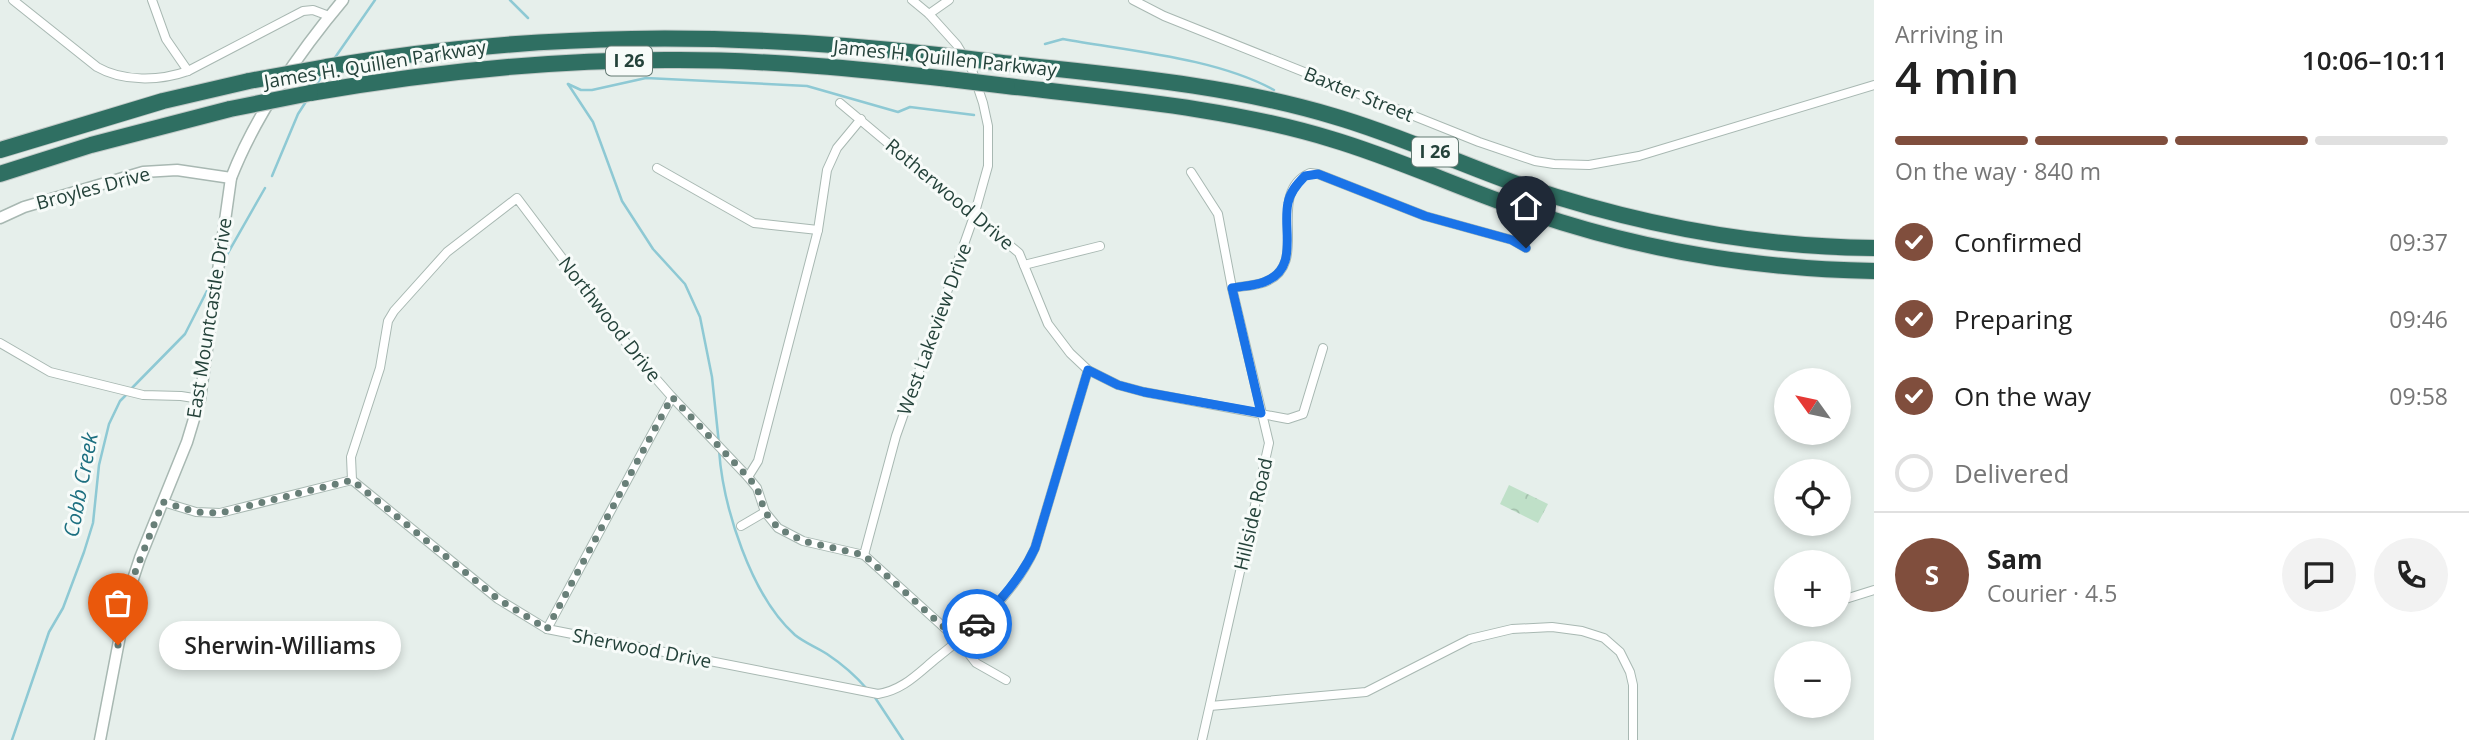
<!DOCTYPE html>
<meta charset="utf-8">
<style>
:root{--surface:#fff;--page:#f2f2f2;--text:#222;--muted:#767676;--line:#e0e0e0;--accent:#804e3d}
body{margin:0;font-family:"Open Sans",sans-serif;background:var(--page);color:var(--text);height:100vh;display:flex;flex-direction:column;font-size:26px;white-space:nowrap}
*{box-sizing:border-box;margin:0}
p{font-size:23px;color:var(--muted)}
.icon{flex:none;width:38px;height:38px;fill:none;stroke:currentColor;stroke-width:2;stroke-linecap:round;stroke-linejoin:round}
.map{position:relative;flex:1;overflow:hidden}
.details{display:flex;flex-direction:column;background:var(--surface);width:595px}
.details>*{flex:none}
.needle{width:46px;rotate:303deg}
.controls{position:absolute;left:1774px;top:368px;display:grid;gap:14px}
.controls a{display:grid;place-items:center;width:77px;height:77px;border-radius:50%;background:var(--surface);box-shadow:0 4px 10px #0003;font-size:35px}
.pin{position:absolute;display:grid;place-items:center;width:60px;height:60px;color:#fff;margin:-72px -30px;border-radius:50% 50% 50% 0;rotate:-45deg;box-shadow:0 0 7px #0007}
.pin .icon{rotate:45deg}
.courier{position:absolute;display:grid;place-items:center;width:70px;height:70px;margin:-35px;border:5px solid #1a73e8;border-radius:50%;background:#fff;color:#222;box-shadow:0 2px 9px #0007}
.bubble{position:absolute;height:49px;border-radius:24px;background:var(--surface);box-shadow:0 4px 10px #0003;font-size:23px;font-weight:600;line-height:49px;text-align:center}
.head em{font-style:normal;font-weight:600}
.head div{display:flex;flex-direction:column-reverse}
.head{display:flex;align-items:center;justify-content:space-between;height:119px;padding:0 21px}
h1{font-size:46px;font-weight:600;line-height:52px}
.bar{display:grid;grid-template-columns:repeat(4,1fr);gap:10px 7px;align-content:center;height:84px;padding:0 21px}
.bar i{height:9px;border-radius:5px;background:var(--line)}
.bar .active{background:var(--accent)}
.bar p{grid-column:span 4}
.line{display:flex;align-items:center;gap:18px;padding:0 21px;border-top:2px solid var(--line)}
.line div{flex:1}
.round{display:grid;place-items:center;flex:none;width:74px;height:74px;border-radius:37px;background:var(--page)}
ol{padding:0 21px;list-style:none}
li{display:flex;align-items:center;gap:21px;height:77px}
li p{margin-inline-start:auto}
li .icon{padding:7px;border-radius:50%;background:var(--accent);color:#fff;stroke-width:4}
li:last-child{color:var(--muted)}
li i{width:38px;height:38px;border:4px solid var(--line);border-radius:50%}
main{display:flex;flex:1;min-height:0}
.map>svg:first-child{display:block}
</style>
<main>
<div class="map">
<svg width="1874" height="740" viewBox="0 0 1874 740">
<defs>
<pattern id="park-crowns" width="20" height="18" patternUnits="userSpaceOnUse" patternTransform="scale(1.75)"><rect width="20" height="18" fill="#bfe0c8"/><path d="M2 6a3 3 0 1 1 6 0M12 15a3 3 0 1 1 6 0" fill="none" stroke="#a4c1ad"/></pattern>
</defs>
<rect width="100%" height="100%" fill="#e6efeb"/>
<polygon fill="url(#park-crowns)" points="1509,485 1548,504 1538,523 1500,504"/>
<g fill="none" stroke-linecap="round" stroke-linejoin="round">
<g stroke="#8ec9d4" stroke-width="2.5">
<polyline points="510,0 528,18"/>
<path d="M1045,44L1063,39C1129,51 1216,58 1274,90"/>
<polyline points="334,59 375,0"/>
<polyline points="568,84 593,122 622,201 653,249 685,284 700,317 712,377 719,444"/>
<polyline points="568,84 581,90 592,90 646,78 807,86 898,112 910,107 974,115"/>
<polyline points="316,85 324,73"/>
<polyline points="272,176 298,114 307,100"/>
<polyline points="224,260 265,188"/>
<polyline points="131,389 185,334 212,281"/>
<path d="M719,450C723,507 751,596 795,635C805,643 816,647 827,654C842,664 855,675 867,689"/>
<polyline points="874,696 903,740"/>
<polyline points="12,740 49,632 63,608 84,552 93,523 99,465 109,424 120,401 127,394"/>
</g>
<g stroke="#a8b8b2" stroke-width="10">
<g id="minor">
<path d="M13,0L97,67C123,82 160,81 188,71L303,11L313,10L329,16"/>
<polyline points="152,0 166,39 188,71"/>
<polyline points="1133,0 1164,16 1479,142 1535,161 1554,164 1589,165 1639,156 1874,85"/>
<polyline points="929,14 949,0"/>
<polyline points="840,103 1019,253 1048,324 1070,353 1088,370 1118,385 1144,392 1288,419 1303,414 1323,348"/>
<polyline points="657,168 754,223 818,230"/>
<polyline points="1191,172 1218,214 1232,288 1269,443 1202,740"/>
<polyline points="1024,265 1100,246"/>
<path d="M1232,288C1242,286 1255,286 1265,282C1313,264 1263,194 1310,173L1318,174L1425,216L1512,240L1526,248"/>
<polyline points="0,343 50,372 143,395 181,396 200,399"/>
<polyline points="748,477 758,461 818,230 827,170 837,148 861,119"/>
<polyline points="163,502 196,512 220,513 352,480"/>
<polyline points="741,526 765,512"/>
<polyline points="864,555 896,436 974,216 988,166 988,126 983,103 972,70 957,45 929,14 912,0"/>
<polyline points="1839,601 1874,590"/>
<polyline points="547,629 672,397"/>
<path d="M1006,680L976,663L959,641L864,555L803,541L778,528L765,512L757,488L748,477L672,397L636,356L517,198L447,252L394,311L388,321L380,368L351,457L352,480L498,599L547,629L878,694C904,690 919,672 938,657C976,627 1015,593 1035,548L1088,370"/>
<polyline points="1210,706 1366,692 1470,639 1512,629 1552,627 1582,631 1604,638 1620,652 1630,672 1633,685 1633,740"/>
</g>
</g>
<g stroke="#a8b8b2" stroke-width="13">
<g id="tertiary">
<polyline points="0,218 24,207 143,172 177,170 231,178"/>
<path d="M100,740L128,594L140,558L187,442L200,399L231,178C255,116 300,51 343,0"/>
</g>
</g>
<g stroke="#c2cac8" stroke-width="18">
<g id="motorway">
<path d="M994,62C1108,75 1223,83 1333,116C1396,134 1455,162 1517,184C1631,223 1752,247 1874,248"/>
<path d="M326,67C533,32 730,31 938,55"/>
<path d="M1007,86C1116,99 1226,107 1331,139C1399,159 1463,190 1530,212C1640,250 1758,269 1874,271"/>
<path d="M310,93C432,72 555,59 679,60C770,60 859,69 949,79"/>
<polyline points="0,150 163,101 249,81"/>
<polyline points="0,174 91,145 230,109"/>
</g>
</g>
<use href="#minor" stroke="#fff" stroke-width="8"/>
<use href="#tertiary" stroke="#fff" stroke-width="10"/>
<use href="#motorway" stroke="#2f6f62" stroke-width="16"/>
<g stroke="#c2cac8" stroke-width="18" stroke-linecap="butt">
<g id="motorway-bridge">
<polyline points="938,55 994,62"/>
<polyline points="949,79 1007,86"/>
<polyline points="249,81 326,67"/>
<polyline points="230,109 310,93"/>
</g>
</g>
<use href="#motorway-bridge" stroke="#2f6f62" stroke-width="16"/>
</g>
<g fill="none" stroke-linecap="round" stroke-linejoin="round">
<polyline stroke="#687f78" stroke-width="7" stroke-dasharray="0 12.6" points="118,645 134,575 163,502 196,512 220,513 352,480 498,599 547,629 672,397 748,477 757,488 765,512 778,528 803,541 864,555 959,641 977,624"/>
<path stroke="#1a73e8" stroke-width="9" d="M977,624C1000,601 1021,578 1035,548L1088,370L1118,385L1144,392L1261,413L1232,288C1242,286 1254,286 1264,282C1300,269 1282,229 1288,203C1290,192 1297,184 1305,176L1318,174L1425,216L1512,240L1526,248"/>
</g>
<g text-anchor="middle" stroke-width="6" stroke-linejoin="round" paint-order="stroke">
<g fill="#f7fbf9" stroke="#637a73" stroke-width="2">
<rect x="606" y="46.5" width="46" height="29" rx="5"/>
<rect x="1412" y="137.5" width="46" height="29" rx="5"/>
</g>
<g font-size="18" font-weight="bold" fill="#24423a">
<text x="629" y="67">I 26</text>
<text x="1435" y="158">I 26</text>
</g>
<g font-size="19" fill="#24423a" stroke="#f7fbf9">
<text transform="translate(945 58) rotate(6)" y="7">James H. Quillen Parkway</text>
<text transform="translate(375 64) rotate(-9)" y="7">James H. Quillen Parkway</text>
<text transform="translate(1359 94) rotate(22)" y="7">Baxter Street</text>
<text transform="translate(93 188) rotate(-15)" y="7">Broyles Drive</text>
<text transform="translate(950 194) rotate(40)" y="7">Rotherwood Drive</text>
<text transform="translate(209 318) rotate(-81)" y="7">East Mountcastle Drive</text>
<text transform="translate(610 319) rotate(52)" y="7">Northwood Drive</text>
<text transform="translate(934 329) rotate(-70)" y="7">West Lakeview Drive</text>
<text transform="translate(1253 514) rotate(-77)" y="7">Hillside Road</text>
<text transform="translate(642 648) rotate(11)" y="7">Sherwood Drive</text>
</g>
<g font-size="21" font-style="italic" fill="#1c6f80" stroke="#f7fbf9">
<text transform="translate(81 485) rotate(-79)" y="7">Cobb Creek</text>
</g>
</g>
</svg>
<div class="controls">
<a><svg class="needle" viewBox="-14 -14 28 28"><path d="M0-13l5 13h-10z" fill="#e53935"/><path d="M0 13l5-13h-10z" fill="#767676"/></svg></a>
<a><svg class="icon" aria-label="locate" viewBox="0 0 24 24"><circle cx="12" cy="12" r="6"/><path d="M12 2v4M12 18v4M2 12h4M18 12h4"/></svg></a>
<a>+</a>
<a>−</a>
</div>
<div class="pin" style="left:118px;top:645px;background:#ea580c"><svg class="icon" aria-label="bag" viewBox="0 0 24 24"><path d="M5 8h14l-1 12H6zM9 8a3 3 0 0 1 6 0"/></svg></div>
<div class="pin" style="left:1526px;top:248px;background:#1f2937"><svg class="icon" aria-label="home" viewBox="0 0 24 24"><path d="M3 11l9-7 9 7M6 9v11h12V9"/></svg></div>
<div class="courier" style="left:977px;top:624px"><svg class="icon" aria-label="car" viewBox="0 0 24 24"><path d="M5 17H2v-5l4-1 3-4h7l3 4 3 1v5h-3M9 17h6M6 11h13"/><circle cx="7" cy="17" r="2"/><circle cx="17" cy="17" r="2"/></svg></div>
<div class="bubble" style="left:159px;top:621px;width:242px">Sherwin-Williams</div>
</div>
<section class="details">
<div class="head"><div><h1>4 min</h1><p>Arriving in</p></div><em>10:06–10:11</em></div>
<div class="bar"><i class="active"></i><i class="active"></i><i class="active"></i><i></i><p>On the way · 840 m</p></div>
<ol>
<li><svg class="icon" aria-label="check" viewBox="0 0 24 24"><path d="M5 12l5 5 9-10"/></svg>Confirmed<p>09:37</p></li>
<li><svg class="icon" aria-label="check" viewBox="0 0 24 24"><path d="M5 12l5 5 9-10"/></svg>Preparing<p>09:46</p></li>
<li><svg class="icon" aria-label="check" viewBox="0 0 24 24"><path d="M5 12l5 5 9-10"/></svg>On the way<p>09:58</p></li>
<li><i></i>Delivered</li>
</ol>
<div class="line" style="height:126px"><b class="round" style="background:var(--accent);color:#fff">S</b><div><b>Sam</b><p>Courier · 4.5</p></div><a class="round"><svg class="icon" aria-label="chat" viewBox="0 0 24 24"><path d="M4 5h16v11H9l-5 4z"/></svg></a><a class="round"><svg class="icon" aria-label="phone" viewBox="0 0 24 24"><path d="M5 4h4l2 5-3 2q2 4 5 5l2-3 5 2v4C11 20 4 13 5 4z"/></svg></a></div>
</section>
</main>
